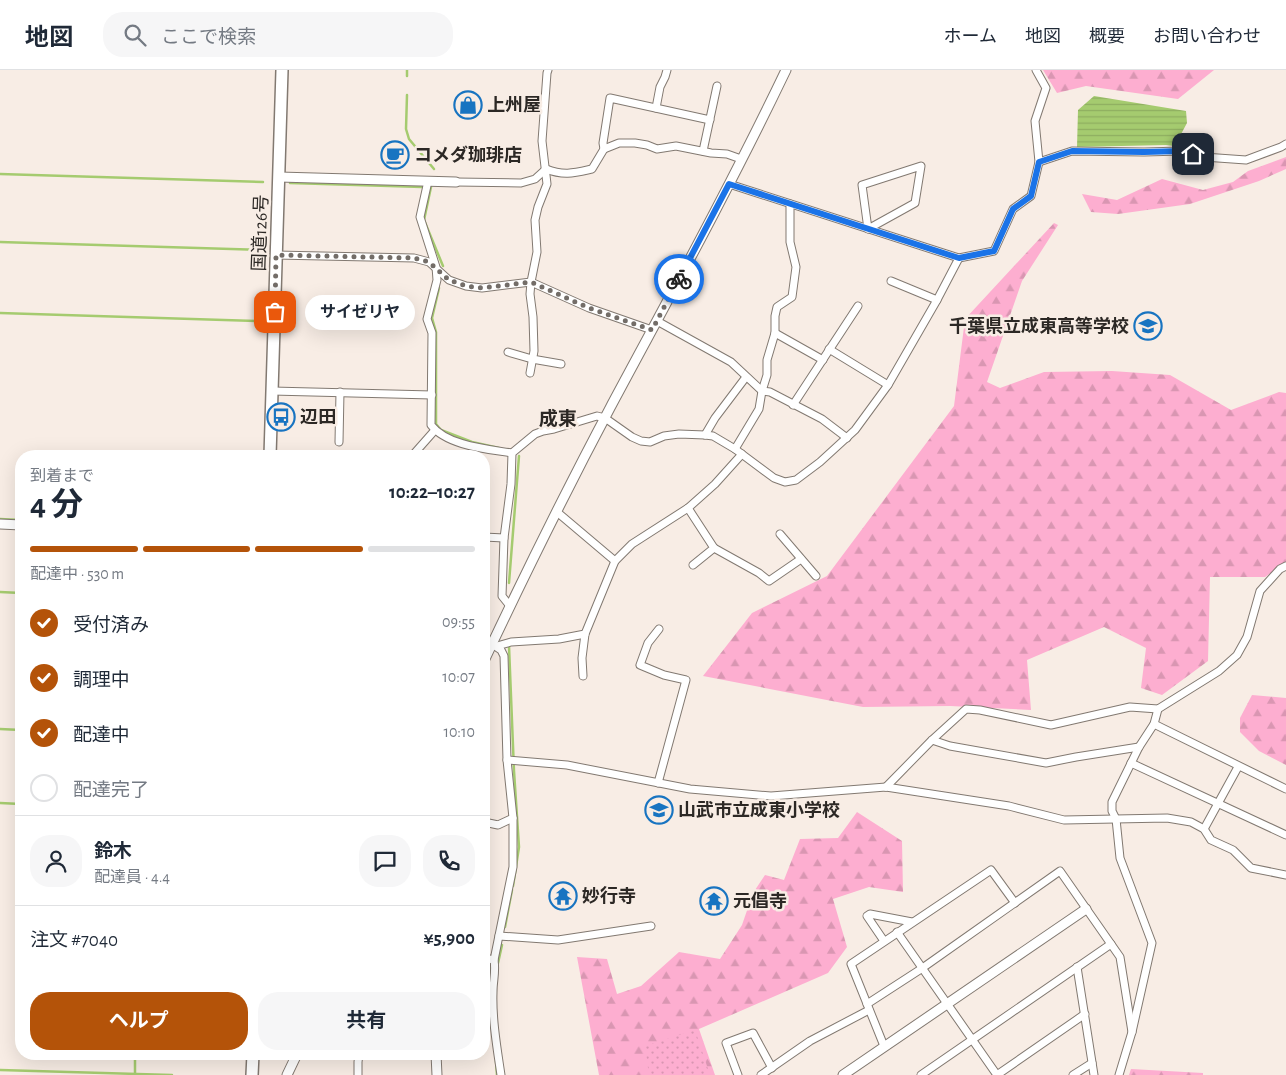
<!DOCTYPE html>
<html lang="ja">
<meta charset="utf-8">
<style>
:root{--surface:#fff;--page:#f6f6f7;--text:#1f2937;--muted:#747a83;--line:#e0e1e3;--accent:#b45309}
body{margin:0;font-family:"Alegreya Sans","Noto Sans JP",sans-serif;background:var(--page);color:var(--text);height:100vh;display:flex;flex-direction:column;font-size:19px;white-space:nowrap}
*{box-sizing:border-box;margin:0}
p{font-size:16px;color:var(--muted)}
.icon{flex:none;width:28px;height:28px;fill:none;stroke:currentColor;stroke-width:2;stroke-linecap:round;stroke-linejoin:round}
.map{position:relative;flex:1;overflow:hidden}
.panel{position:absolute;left:15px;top:380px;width:475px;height:610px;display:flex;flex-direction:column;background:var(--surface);border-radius:20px;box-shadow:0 5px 20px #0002}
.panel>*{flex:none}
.pin{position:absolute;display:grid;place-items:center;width:42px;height:42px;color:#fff;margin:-21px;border-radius:10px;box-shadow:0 2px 8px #0006}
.courier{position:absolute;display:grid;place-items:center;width:50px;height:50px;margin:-25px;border:4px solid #1a73e8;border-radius:50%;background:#fff;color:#222;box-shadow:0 1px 6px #0007}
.bubble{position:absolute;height:35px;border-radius:18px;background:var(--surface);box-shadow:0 5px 20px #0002;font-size:16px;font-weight:700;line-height:35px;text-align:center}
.summary em{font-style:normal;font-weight:700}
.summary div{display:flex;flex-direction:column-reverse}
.summary{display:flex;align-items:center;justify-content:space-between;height:85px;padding:0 15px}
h1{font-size:32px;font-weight:700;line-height:38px}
.bar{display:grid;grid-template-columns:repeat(4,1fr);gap:8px 5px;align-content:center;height:60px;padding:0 15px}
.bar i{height:6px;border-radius:4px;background:var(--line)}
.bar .on{background:var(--accent)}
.bar p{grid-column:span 4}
.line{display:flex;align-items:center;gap:12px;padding:0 15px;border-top:1px solid var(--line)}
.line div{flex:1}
.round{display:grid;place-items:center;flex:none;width:52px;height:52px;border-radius:20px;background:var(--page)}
ol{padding:0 15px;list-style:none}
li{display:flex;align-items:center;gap:15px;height:55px}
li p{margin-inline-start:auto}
li .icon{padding:5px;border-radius:50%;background:var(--accent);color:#fff;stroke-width:4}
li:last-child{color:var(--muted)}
li i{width:28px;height:28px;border:2px solid var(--line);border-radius:50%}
.cta{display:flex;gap:10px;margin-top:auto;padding:10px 15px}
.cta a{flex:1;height:58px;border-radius:20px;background:var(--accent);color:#fff;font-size:20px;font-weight:700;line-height:58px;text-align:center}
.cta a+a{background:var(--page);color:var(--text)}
header{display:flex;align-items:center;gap:30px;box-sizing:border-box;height:70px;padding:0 25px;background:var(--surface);border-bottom:1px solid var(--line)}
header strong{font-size:24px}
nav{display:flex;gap:28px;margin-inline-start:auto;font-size:18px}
.search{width:350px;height:45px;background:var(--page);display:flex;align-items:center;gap:12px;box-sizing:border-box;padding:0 18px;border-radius:20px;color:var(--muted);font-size:19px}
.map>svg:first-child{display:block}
</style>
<header>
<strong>地図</strong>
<div class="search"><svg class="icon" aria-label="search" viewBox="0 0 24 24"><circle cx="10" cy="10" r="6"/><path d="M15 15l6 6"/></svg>ここで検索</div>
<nav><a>ホーム</a><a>地図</a><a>概要</a><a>お問い合わせ</a></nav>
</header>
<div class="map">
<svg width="1286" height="1005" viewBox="0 0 1286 1005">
<defs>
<pattern id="forest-firs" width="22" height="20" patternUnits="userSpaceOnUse" patternTransform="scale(1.25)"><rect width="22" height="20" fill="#fdaed0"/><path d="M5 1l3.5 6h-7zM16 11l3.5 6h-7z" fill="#d996b2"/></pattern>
<pattern id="park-dots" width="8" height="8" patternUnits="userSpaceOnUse" patternTransform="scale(1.25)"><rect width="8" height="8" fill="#fdaed0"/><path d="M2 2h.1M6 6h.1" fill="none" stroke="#d996b2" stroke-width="1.8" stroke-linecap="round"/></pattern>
<pattern id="water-rules" width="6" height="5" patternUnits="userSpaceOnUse" patternTransform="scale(1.25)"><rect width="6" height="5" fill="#a5cb6f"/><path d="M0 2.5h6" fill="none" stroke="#8eae60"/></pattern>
</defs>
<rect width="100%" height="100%" fill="#f8ede5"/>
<g fill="url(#forest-firs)">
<polygon points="1043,0 1214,0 1178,29 1086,16 1057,23"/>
<polygon points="1286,87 1286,99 1259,111 1190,134 1118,144 1091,142 1082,124 1117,130 1162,109 1203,120 1233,112 1248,101"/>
<polygon points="1054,153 1058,155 1022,211 987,312 1000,318 1044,302 1112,301 1170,305 1231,340 1279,322 1286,323 1286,493 1265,507 1210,507 1208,591 1162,625 1141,618 1146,578 1104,557 1027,590 1031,640 950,636 863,637 703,606 752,543 827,506 954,336 965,249"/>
<polygon points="1252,625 1286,628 1286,695 1259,681 1240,662 1240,648"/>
<polygon points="857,742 902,771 903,822 869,817 833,829 847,877 828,903 699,959 715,1005 599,1005 577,887 607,889 617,924 641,916 679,882 720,889 742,855 753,823 765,805 784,810 800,769 838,768"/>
<polygon points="1131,999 1203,1003 1203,1005 1129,1005"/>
</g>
<polygon fill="url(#park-dots)" points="695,960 710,1005 649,1005 645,976"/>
<polygon fill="url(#water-rules)" points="1094,26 1186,41 1187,53 1180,66 1182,77 1166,75 1077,77 1078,40"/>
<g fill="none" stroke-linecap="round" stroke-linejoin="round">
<g stroke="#a5cb6f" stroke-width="2.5">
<polyline points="407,0 407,6"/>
<polyline points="407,25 406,59 409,69 434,99"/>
<polyline points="0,104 263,112"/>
<polyline points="290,113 422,117"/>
<polyline points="431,117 424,150 443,196"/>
<polyline points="0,172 266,180"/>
<polyline points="439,218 432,248 436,262 436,354 441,360 472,372 499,378"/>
<polyline points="0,243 259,251"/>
<polyline points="0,449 21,450"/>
<polyline points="509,513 519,386"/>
<polyline points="0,522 21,523"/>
<polyline points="509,576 514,701 519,777 513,816"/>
<polyline points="0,659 21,660"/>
<polyline points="0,733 21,734"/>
<polyline points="505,857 512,820"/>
<polyline points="497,894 498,893 502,875"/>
<polyline points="490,931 489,923 491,898 492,897"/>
<polyline points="496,991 497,1005"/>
<polyline points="0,1000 172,1005"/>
<polyline points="135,1004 135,984"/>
</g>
<g stroke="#827971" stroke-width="9">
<g id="minor">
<polyline points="656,38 660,17 665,7 667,0"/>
<polyline points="604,79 619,73 635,73 647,75 657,79 676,76 711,83 727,84 741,89"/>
<polyline points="703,81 717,16"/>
<polyline points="1039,92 1072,81 1144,82 1182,81 1204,87 1246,90 1281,77 1286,74"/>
<polygon points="921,96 915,133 868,159 862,115"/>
<path d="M546,99C564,106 574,103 592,99L604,79L603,73L610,28L710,50"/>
<path d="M428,111L420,147L436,197L437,210L427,249L432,263L431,355C447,376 488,379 512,383"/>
<polyline points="456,112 521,113 535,109 546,99"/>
<polyline points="729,114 959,188 994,181 1013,139 1031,126 1039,92 1035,51 1046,18 1036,0"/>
<polyline points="276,185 414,188 429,192 449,210 466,216 482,218 531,212 589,238 652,260"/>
<polyline points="891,211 937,230"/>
<polyline points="657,251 731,292 762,321 770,322 822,349 847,368"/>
<polyline points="775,263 823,290"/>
<polyline points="829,279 888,315"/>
<polyline points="508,282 532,289 561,294"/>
<polyline points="530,303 534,281 533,247 530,224 531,212 537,182 535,150 538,137 547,114 542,71 547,3 548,0"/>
<polyline points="272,321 432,325"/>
<polyline points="793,335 858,236"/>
<polyline points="705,365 715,348 746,307"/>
<polyline points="339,372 340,322"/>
<polyline points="735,379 759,339 762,321 767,305 767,290 775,263 775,246 777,237 792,227 796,197 790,172 790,134"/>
<polyline points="412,386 435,360"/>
<polyline points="688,438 714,478 693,495"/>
<polyline points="557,442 615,491"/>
<polyline points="780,464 816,506"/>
<polyline points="484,467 504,468"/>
<polyline points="714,478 759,503 769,511 801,489"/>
<polyline points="510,536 502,526 504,468 511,414 512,383 535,364 543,361 554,359 597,346 605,348 632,367 641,371 650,372 664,366 679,364 705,365 713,366 735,379 774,408 785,412 796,410 820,392 855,360 888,315 937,230 959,188"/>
<path d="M492,574L501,580L504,586L507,690L513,748V797L494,890C496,902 493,910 493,922C492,949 497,978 501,1005"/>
<polyline points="497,576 511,572 559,569 585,564"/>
<polyline points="583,606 582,588 585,564 615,491 632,474 688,438 715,414 742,384"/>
<polyline points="1154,654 1286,719"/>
<polyline points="932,670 950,676 1046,693 1076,687 1139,677"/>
<polyline points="507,690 567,695 690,719 771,726 886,717 1009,736 1064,750 1167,748 1191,752 1204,759 1211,770 1233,780 1251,798 1286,805"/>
<polyline points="1131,693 1286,765"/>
<polyline points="658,713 686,610 664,605 640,595 648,573 659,559"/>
<polyline points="886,717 932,670 966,639 980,640 1051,655 1130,637 1158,639 1219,601 1237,585 1247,567 1260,521 1280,499 1286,496"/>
<polyline points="484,752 498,755 513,748"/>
<polyline points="1204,759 1238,697"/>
<polyline points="897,862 997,1005"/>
<polyline points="499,866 558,870 651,856"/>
<polyline points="884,871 867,846 870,844 912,852"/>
<polyline points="484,888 494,890"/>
<polyline points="1077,897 1094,1005"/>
<polyline points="867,934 921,899 1060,801 1120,887 1132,962"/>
<polyline points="884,976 851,894 991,800 1015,833"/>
<polyline points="358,1005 358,992 359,984"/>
<polyline points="738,1005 726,973 753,963 772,998"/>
<polyline points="761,1005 810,971 869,940"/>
<polyline points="921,1005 1111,874"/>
<polyline points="997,1005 1085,944"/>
<polyline points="1073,1005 1092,993"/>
<polyline points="1119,1005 1132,962 1152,873 1120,788 1116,749 1112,741 1112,732 1139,677 1154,654 1158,639"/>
</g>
</g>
<g stroke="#827971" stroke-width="11">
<g id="tertiary">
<polyline points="279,107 456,112"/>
<polyline points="0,454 21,455"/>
<path d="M484,591C524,506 566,421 610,338C670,226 731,115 786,0"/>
<polyline points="436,984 437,1005"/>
<polyline points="287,1005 297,984"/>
<polyline points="843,1005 1086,839"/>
</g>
</g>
<g stroke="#827971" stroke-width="14">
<g id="trunk">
<polyline points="270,386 282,0"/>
<polyline points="252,1005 253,984"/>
</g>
</g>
<use href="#minor" stroke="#fff" stroke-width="7"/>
<use href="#tertiary" stroke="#fff" stroke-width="9"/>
<use href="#trunk" stroke="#fff" stroke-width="11"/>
</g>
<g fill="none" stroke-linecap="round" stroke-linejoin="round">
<polyline stroke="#736d68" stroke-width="5" stroke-dasharray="0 9" points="275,242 276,185 414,188 429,192 449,210 466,216 482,218 531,212 589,238 652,260 679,209"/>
<polyline stroke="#1a73e8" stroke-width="6" points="679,209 729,114 959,188 994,181 1013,139 1031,126 1039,92 1072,81 1144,82 1182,81 1193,84"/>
</g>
<defs>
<g id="shop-ring" transform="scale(1.4375)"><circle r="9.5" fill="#f8ede5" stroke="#1874c1" stroke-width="1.5"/><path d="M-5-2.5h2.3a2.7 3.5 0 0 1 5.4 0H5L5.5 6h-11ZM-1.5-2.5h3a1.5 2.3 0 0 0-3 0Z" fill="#1874c1"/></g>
<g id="cafe-ring" transform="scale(1.4375)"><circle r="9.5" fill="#f8ede5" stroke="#1874c1" stroke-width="1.5"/><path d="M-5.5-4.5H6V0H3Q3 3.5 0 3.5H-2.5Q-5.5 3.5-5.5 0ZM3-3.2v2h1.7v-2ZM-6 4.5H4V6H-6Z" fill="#1874c1"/></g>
<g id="school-ring" transform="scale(1.4375)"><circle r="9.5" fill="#f8ede5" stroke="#1874c1" stroke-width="1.5"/><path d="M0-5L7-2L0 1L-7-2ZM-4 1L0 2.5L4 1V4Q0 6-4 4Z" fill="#1874c1"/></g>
<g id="bus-ring" transform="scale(1.4375)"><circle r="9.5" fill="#f8ede5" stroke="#1874c1" stroke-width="1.5"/><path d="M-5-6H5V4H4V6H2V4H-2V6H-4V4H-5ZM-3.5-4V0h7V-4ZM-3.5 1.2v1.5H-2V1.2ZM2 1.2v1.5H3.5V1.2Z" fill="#1874c1"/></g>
<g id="temple-ring" transform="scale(1.4375)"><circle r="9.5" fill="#f8ede5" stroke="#1874c1" stroke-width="1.5"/><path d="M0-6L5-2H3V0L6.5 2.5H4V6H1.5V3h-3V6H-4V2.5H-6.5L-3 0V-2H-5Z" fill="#1874c1"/></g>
</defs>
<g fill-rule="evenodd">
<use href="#shop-ring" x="468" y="35"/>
<use href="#cafe-ring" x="395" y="85"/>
<use href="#school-ring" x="1148" y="256"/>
<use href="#bus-ring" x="281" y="347"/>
<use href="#school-ring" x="659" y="740"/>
<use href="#temple-ring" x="563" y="826"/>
<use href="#temple-ring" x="714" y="831"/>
</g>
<g text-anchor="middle" stroke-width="5" stroke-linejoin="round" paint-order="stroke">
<g font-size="18" font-weight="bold" fill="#2c2825" stroke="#f8ede5" text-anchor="start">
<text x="487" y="41">上州屋</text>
<text x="414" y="91">コメダ珈琲店</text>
<text x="1129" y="262" text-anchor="end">千葉県立成東高等学校</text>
<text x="300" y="353">辺田</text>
<text x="678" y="746">山武市立成東小学校</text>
<text x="582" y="832">妙行寺</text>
<text x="733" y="837">元倡寺</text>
</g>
<g font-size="18" fill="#2c2825" stroke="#f8ede5">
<text transform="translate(260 163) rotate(-88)" y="6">国道126号</text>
</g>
<g font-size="19" font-weight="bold" fill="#2c2825" stroke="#f8ede5">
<text x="558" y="355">成東</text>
</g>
</g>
</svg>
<div class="pin" style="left:275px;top:242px;background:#ea580c"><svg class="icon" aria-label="bag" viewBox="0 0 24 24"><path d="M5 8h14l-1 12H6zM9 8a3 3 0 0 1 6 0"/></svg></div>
<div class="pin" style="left:1193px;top:84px;background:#1f2937"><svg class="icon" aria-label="home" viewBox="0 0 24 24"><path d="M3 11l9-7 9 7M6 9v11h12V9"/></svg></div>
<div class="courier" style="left:679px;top:209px"><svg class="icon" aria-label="bike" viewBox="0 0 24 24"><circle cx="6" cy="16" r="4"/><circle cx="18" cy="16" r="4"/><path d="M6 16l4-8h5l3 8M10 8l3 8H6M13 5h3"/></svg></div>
<div class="bubble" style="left:305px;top:225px;width:110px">サイゼリヤ</div>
<section class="panel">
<div class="summary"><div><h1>4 分</h1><p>到着まで</p></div><em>10:22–10:27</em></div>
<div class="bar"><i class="on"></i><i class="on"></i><i class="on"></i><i></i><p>配達中 · 530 m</p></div>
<ol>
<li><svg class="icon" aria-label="check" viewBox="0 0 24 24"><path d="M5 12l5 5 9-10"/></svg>受付済み<p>09:55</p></li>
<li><svg class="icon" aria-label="check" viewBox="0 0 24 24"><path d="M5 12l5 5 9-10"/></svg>調理中<p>10:07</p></li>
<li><svg class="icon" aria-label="check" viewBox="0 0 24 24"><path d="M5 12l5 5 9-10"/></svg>配達中<p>10:10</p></li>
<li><i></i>配達完了</li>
</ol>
<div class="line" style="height:90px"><a class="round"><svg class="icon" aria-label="person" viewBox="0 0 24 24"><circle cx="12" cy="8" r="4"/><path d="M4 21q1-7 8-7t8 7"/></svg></a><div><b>鈴木</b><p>配達員 · 4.4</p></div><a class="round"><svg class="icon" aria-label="chat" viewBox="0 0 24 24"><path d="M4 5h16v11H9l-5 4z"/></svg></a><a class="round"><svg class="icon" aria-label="phone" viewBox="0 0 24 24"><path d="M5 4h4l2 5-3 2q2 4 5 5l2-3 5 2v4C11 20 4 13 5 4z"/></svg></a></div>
<div class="line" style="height:65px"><div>注文 #7040</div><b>¥5,900</b></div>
<div class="cta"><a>ヘルプ</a><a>共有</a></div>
</section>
</div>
